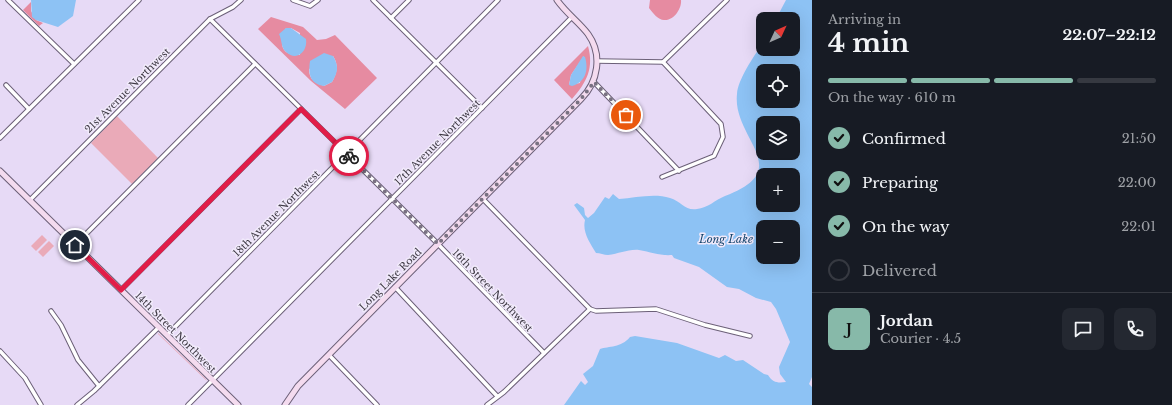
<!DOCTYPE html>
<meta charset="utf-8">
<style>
:root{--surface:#171b24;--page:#242831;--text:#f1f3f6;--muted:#9ea1a6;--line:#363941;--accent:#87b9a9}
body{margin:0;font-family:"Libre Baskerville",serif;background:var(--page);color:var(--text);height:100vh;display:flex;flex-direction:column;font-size:15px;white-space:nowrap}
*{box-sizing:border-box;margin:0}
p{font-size:13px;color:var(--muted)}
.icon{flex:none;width:22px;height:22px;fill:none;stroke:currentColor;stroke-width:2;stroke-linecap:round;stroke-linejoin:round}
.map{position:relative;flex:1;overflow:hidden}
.details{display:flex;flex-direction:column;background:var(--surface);width:360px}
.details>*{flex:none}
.needle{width:26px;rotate:46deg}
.buttons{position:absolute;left:756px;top:12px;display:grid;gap:8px}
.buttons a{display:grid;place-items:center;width:44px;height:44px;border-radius:8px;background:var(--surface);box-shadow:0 4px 16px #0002;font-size:20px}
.pin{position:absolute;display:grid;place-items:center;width:34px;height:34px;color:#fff;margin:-17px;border:2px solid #fff;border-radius:50%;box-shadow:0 1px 4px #0007}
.courier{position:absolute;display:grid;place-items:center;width:40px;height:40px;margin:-20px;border:3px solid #e11d48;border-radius:50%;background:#fff;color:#222;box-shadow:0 1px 5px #0007}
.headline em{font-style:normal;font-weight:800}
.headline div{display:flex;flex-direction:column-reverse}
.headline{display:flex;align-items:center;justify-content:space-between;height:68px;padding:0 16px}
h1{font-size:26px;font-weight:800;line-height:30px}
.bar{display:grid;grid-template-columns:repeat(4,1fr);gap:6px 4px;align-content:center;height:48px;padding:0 16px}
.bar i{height:5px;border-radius:3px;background:var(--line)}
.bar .on{background:var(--accent)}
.bar p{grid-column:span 4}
.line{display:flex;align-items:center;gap:10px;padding:0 16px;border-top:1px solid var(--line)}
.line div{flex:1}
.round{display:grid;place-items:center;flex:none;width:42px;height:42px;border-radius:8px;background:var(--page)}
ol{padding:0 16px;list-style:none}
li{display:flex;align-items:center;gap:12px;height:44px}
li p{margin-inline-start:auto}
li .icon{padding:4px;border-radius:50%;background:var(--accent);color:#111;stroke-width:4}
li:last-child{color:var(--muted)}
li i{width:22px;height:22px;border:2px solid var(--line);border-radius:50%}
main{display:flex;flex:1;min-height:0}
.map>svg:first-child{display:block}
</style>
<main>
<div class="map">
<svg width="812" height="405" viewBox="0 0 812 405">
<rect width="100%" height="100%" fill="#e7daf6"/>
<g fill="#eaaab8">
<polygon points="117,116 158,158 132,184 91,143"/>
<polygon points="42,235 47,240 36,251 31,246"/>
<polygon points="49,241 54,246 43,257 38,252"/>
<polygon points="158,333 205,378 207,381 158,334"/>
</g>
<g fill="#e68ba1" fill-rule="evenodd">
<path d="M650,0H681C682,8 674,21 664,20C658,20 653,13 649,8Z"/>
<polygon points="31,2 31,11 36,20 43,23 39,26 23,10"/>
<path d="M271,17L303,27L317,40L326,39L335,35L377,78L345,109L311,81L258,29ZM286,28H291L300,33V55C280,56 279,43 286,28ZM333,56C339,65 337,73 332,82L324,86C315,82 309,80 309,69Z"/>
<path d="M588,46C594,68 587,82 572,99L554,80ZM584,56L580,83L569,85L571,75Z"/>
</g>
<g fill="#8dc2f4" fill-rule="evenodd">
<polygon points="31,0 76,0 73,16 58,27 36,20 32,17"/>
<path d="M786,0H812V377L809,384L812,387V405H564L581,381L585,385L588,382L583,374L593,366L600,349C609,346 621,348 630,337L635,336L677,343L719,358L725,355L736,361L743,360L764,374L768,375C773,383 778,383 786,382L780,374L779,367L790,342L776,309L771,302L756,298L739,289L727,287L699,267L674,258L672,255C660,256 651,252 639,250C628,249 619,254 608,255C604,255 600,253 596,253C590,243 582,232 585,220L574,205L577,203L584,208L585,215L588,218L594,213L605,197L609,199L613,194L619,199C635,198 654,193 670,198C681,201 685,211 697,209C708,208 715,200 725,196C797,169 732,139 737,94C738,79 754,56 763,43V49H793V19H776ZM763,71H793V101H763ZM763,123H793V153H763ZM763,175H793V205H763ZM763,227H793V257H763Z"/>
<path d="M286,28H291L306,39C308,51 297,62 286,52C281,48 282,40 279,34Z"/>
<path d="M324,53L333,56C339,66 338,72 332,82L324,86C310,84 308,74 310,61Z"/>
<path d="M583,56L585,57C589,71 585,82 572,86L569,85L571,75Z"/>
</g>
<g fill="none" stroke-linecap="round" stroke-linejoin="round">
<g stroke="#6c6078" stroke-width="5.5">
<g id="street">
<polyline points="8,0 74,64"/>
<polyline points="293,0 310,6 318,0"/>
<polyline points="373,0 482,108"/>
<polyline points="391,18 409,0"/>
<polyline points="210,19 434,240 544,353"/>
<polyline points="597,61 663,62 721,124 723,137 714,156 662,177"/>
<polyline points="663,62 727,0"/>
<polyline points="594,82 679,171"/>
<polyline points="6,85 29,109"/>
<polyline points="0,138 139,0"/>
<polyline points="483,199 590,309 596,311 656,309 705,325 750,336"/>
<polyline points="30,200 210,19 233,7 241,0"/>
<polyline points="75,245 255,64"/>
<polyline points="395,287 497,396"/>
<polyline points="121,290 301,109"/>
<polyline points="51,311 61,325 78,360 99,386"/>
<polyline points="167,335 498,0"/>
<polyline points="0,351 25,378 41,405"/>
<polyline points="329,355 377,405"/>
<polyline points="77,405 94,391 159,327"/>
<polyline points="188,405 572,17"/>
<polyline points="487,405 504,392 590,309"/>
</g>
</g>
<g stroke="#6c6078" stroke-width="7">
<g id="secondary">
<polyline points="0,171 238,405"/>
<path d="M285,405L298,386L581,99C598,82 603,55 588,34C579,22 566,13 557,0"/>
</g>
</g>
<use href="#street" stroke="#fff" stroke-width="3.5"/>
<use href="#secondary" stroke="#f4dbef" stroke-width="5"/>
</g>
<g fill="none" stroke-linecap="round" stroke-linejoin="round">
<polyline stroke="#797182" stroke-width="4" stroke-dasharray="0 7.2" points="349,156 438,244 581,99 594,82 626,115"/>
<polyline stroke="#e11d48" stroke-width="5" points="75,245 121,290 301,109 349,156"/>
</g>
<g text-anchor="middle" stroke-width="3" stroke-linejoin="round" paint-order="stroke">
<g font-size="10" fill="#3e3944" stroke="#f1eafb">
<text transform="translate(127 90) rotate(-45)" y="4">21st Avenue Northwest</text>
<text transform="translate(437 142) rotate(-45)" y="4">17th Avenue Northwest</text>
<text transform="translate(276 213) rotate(-45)" y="4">18th Avenue Northwest</text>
<text transform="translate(390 279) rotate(-45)" y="4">Long Lake Road</text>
<text transform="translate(493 290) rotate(46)" y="4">16th Street Northwest</text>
<text transform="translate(176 332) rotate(45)" y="4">14th Street Northwest</text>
</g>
<g font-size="11" font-style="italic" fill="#15466e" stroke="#f1eafb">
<text x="726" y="243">Long Lake</text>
</g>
</g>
</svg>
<div class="buttons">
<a><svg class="needle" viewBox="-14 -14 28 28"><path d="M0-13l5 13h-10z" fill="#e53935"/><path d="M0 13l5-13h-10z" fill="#9ea1a6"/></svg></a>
<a><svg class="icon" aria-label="locate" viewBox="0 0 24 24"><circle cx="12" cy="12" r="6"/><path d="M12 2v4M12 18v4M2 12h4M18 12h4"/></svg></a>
<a><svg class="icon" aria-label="layers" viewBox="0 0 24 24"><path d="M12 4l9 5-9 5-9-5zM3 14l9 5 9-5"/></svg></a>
<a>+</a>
<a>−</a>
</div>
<div class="pin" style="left:626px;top:115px;background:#ea580c"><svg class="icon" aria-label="bag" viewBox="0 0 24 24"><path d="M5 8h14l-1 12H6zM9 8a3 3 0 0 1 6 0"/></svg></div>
<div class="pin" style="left:75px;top:245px;background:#1f2937"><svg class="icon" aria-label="home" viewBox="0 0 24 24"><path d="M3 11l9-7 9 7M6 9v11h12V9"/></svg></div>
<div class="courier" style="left:349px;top:156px"><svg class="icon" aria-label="bike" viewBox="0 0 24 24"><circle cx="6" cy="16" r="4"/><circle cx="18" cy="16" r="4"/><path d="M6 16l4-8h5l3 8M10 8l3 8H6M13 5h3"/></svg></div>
</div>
<section class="details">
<div class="headline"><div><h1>4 min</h1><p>Arriving in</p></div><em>22:07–22:12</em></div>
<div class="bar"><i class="on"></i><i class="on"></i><i class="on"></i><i></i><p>On the way · 610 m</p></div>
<ol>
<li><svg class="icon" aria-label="check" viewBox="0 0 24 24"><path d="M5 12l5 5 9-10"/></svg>Confirmed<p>21:50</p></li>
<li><svg class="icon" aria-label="check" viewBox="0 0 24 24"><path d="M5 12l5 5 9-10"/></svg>Preparing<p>22:00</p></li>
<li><svg class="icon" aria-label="check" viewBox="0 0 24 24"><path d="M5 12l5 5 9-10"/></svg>On the way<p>22:01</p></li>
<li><i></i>Delivered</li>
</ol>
<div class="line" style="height:72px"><b class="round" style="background:var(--accent);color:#111">J</b><div><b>Jordan</b><p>Courier · 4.5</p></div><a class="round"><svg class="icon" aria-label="chat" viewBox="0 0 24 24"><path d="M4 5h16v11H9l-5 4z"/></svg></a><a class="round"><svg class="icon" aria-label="phone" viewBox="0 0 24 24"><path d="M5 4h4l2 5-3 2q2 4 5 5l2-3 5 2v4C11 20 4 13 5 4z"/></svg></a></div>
</section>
</main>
